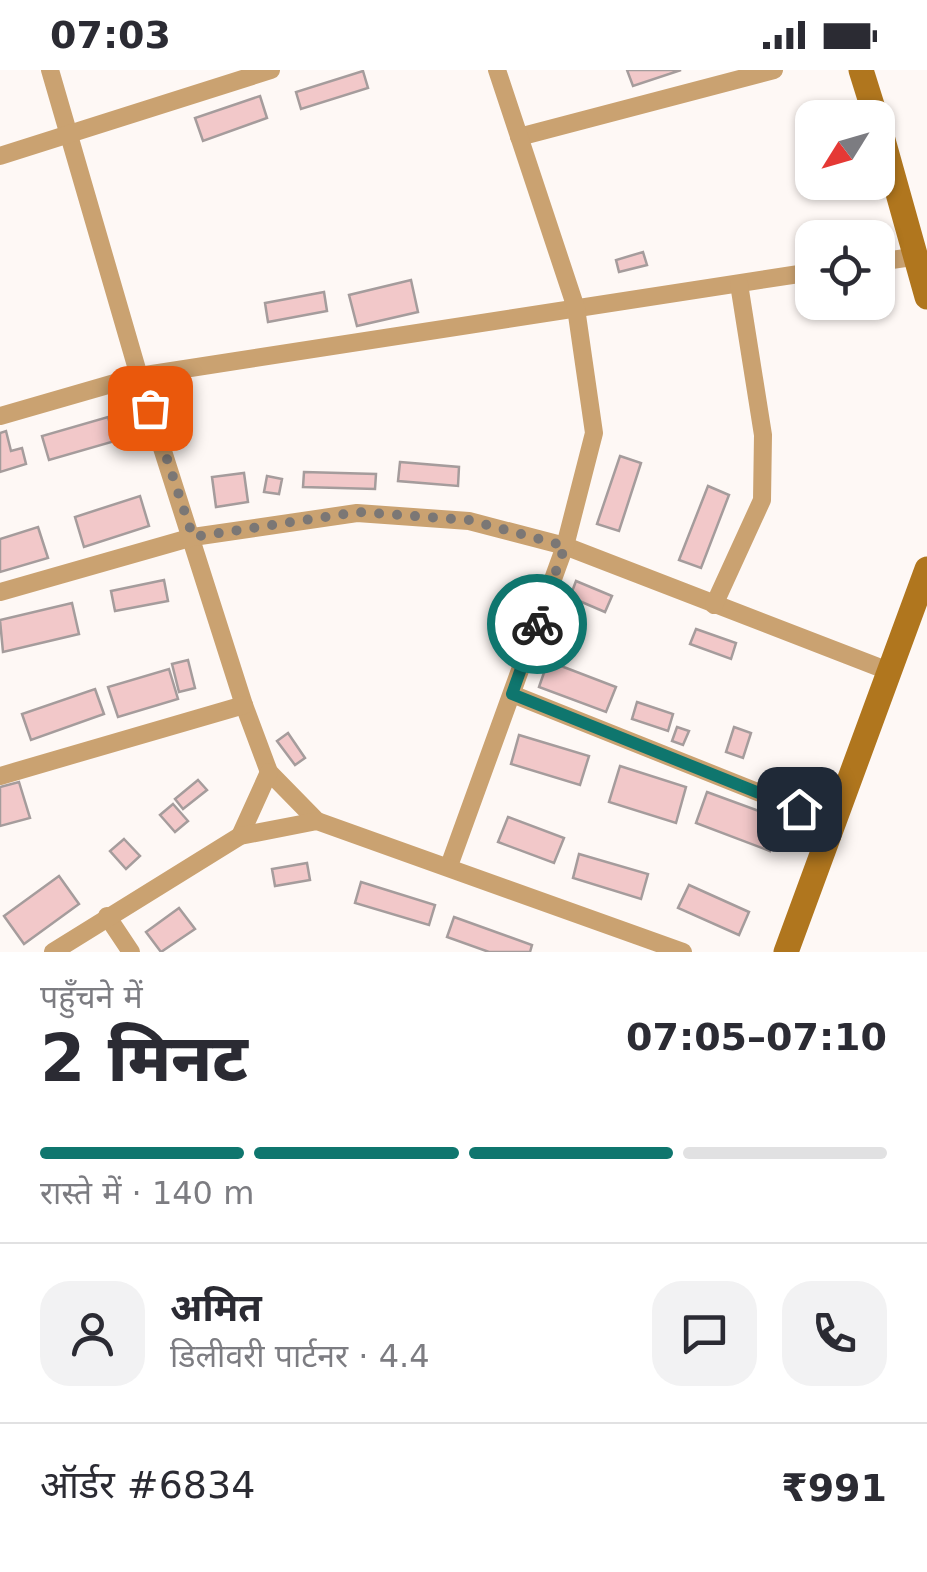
<!DOCTYPE html>
<html lang="hi">
<meta charset="utf-8">
<style>
:root{--surface:#fff;--page:#f2f2f3;--text:#2b2b33;--muted:#7c7c81;--line:#e1e1e2;--accent:#0f766e}
body{margin:0;font-family:"DejaVu Sans","Noto Sans Devanagari",sans-serif;background:var(--page);color:var(--text);height:100vh;display:flex;flex-direction:column;font-size:38px;white-space:nowrap}
*{box-sizing:border-box;margin:0}
p{font-size:32px;color:var(--muted)}
.icon{flex:none;width:55px;height:55px;fill:none;stroke:currentColor;stroke-width:2;stroke-linecap:round;stroke-linejoin:round}
.map{position:relative;height:882px;overflow:hidden}
.panel{display:flex;flex-direction:column;background:var(--surface);flex:1}
.panel>*{flex:none}
.needle{width:65px;rotate:233deg}
.tools{position:absolute;left:795px;top:30px;display:grid;gap:20px}
.tools a{display:grid;place-items:center;width:100px;height:100px;border-radius:20px;background:var(--surface);box-shadow:0 2px 8px #0004;font-size:50px}
.pin{position:absolute;display:grid;place-items:center;width:85px;height:85px;color:#fff;margin:-42px;border-radius:20px;box-shadow:0 5px 15px #0006}
.courier{position:absolute;display:grid;place-items:center;width:100px;height:100px;margin:-50px;border:8px solid #0f766e;border-radius:50%;background:#fff;color:#222;box-shadow:0 2px 12px #0007}
.head em{font-style:normal;font-weight:800}
.head div{display:flex;flex-direction:column-reverse}
.head{display:flex;align-items:center;justify-content:space-between;height:170px;padding:0 40px}
h1{font-size:65px;font-weight:800;line-height:75px}
.bar{display:grid;grid-template-columns:repeat(4,1fr);gap:15px 10px;align-content:center;height:120px;padding:0 40px}
.bar i{height:12px;border-radius:8px;background:var(--line)}
.bar .active{background:var(--accent)}
.bar p{grid-column:span 4}
.line{display:flex;align-items:center;gap:25px;padding:0 40px;border-top:2px solid var(--line)}
.line div{flex:1}
.round{display:grid;place-items:center;flex:none;width:105px;height:105px;border-radius:30px;background:var(--page)}
.status{display:flex;justify-content:space-between;align-items:center;height:70px;padding:0 50px;background:var(--surface);direction:ltr}
.status svg{height:28px;fill:currentColor}
.map>svg:first-child{display:block}
</style>
<div class="status"><b>07:03</b><svg viewBox="0 0 49 12"><path d="M0 12V9h3v3zM5 12V6h3v6zM10 12V3h3v9zM15 12V0h3v12zM26 1h20v11H26zM47 4h2v5h-2z"/></svg></div>
<div class="map">
<svg width="927" height="882" viewBox="0 0 927 882">
<rect width="100%" height="100%" fill="#fef8f5"/>
<g fill="#f2c8c9" stroke="#a59c9c" stroke-width="2.5">
<polygon points="627,0 681,0 633,16"/>
<polygon points="363,1 368,18 301,39 296,22"/>
<polygon points="260,26 267,48 203,71 195,48"/>
<polygon points="643,182 647,195 619,202 616,190"/>
<polygon points="411,210 418,242 357,256 349,225"/>
<polygon points="324,222 327,241 268,252 265,233"/>
<polygon points="108,347 115,371 49,390 42,366"/>
<polygon points="6,361 11,381 22,378 26,394 0,402 0,363"/>
<polygon points="620,386 641,393 619,461 597,454"/>
<polygon points="400,392 459,397 458,416 398,411"/>
<polygon points="304,402 376,404 375,419 303,417"/>
<polygon points="244,403 248,432 216,437 212,407"/>
<polygon points="267,406 282,409 279,424 264,422"/>
<polygon points="708,416 729,425 701,498 679,490"/>
<polygon points="140,426 149,456 84,477 75,447"/>
<polygon points="38,457 48,488 0,502 0,469"/>
<polygon points="164,510 168,531 115,541 111,521"/>
<polygon points="576,511 612,526 605,542 570,527"/>
<polygon points="72,533 79,564 3,582 0,550"/>
<polygon points="696,559 736,573 731,589 690,574"/>
<polygon points="188,590 195,618 179,622 172,594"/>
<polygon points="548,591 616,617 606,642 539,617"/>
<polygon points="169,599 178,629 118,647 108,617"/>
<polygon points="95,619 104,644 31,670 22,644"/>
<polygon points="637,632 673,644 668,661 632,649"/>
<polygon points="677,657 689,661 683,675 672,671"/>
<polygon points="734,657 751,663 743,688 726,682"/>
<polygon points="288,663 305,688 295,695 277,671"/>
<polygon points="519,665 589,686 580,715 511,694"/>
<polygon points="620,696 686,717 676,753 609,732"/>
<polygon points="198,710 207,720 183,739 175,729"/>
<polygon points="19,712 30,748 0,756 0,717"/>
<polygon points="707,722 781,749 770,781 696,753"/>
<polygon points="173,734 188,751 175,762 160,745"/>
<polygon points="508,747 564,768 554,793 498,772"/>
<polygon points="124,769 140,786 126,799 110,781"/>
<polygon points="579,784 648,804 641,829 573,808"/>
<polygon points="307,793 310,810 275,816 272,799"/>
<polygon points="59,806 79,834 24,874 4,846"/>
<polygon points="361,812 435,835 429,855 355,833"/>
<polygon points="689,815 749,842 739,865 678,838"/>
<polygon points="179,838 195,859 161,882 146,862"/>
<polygon points="454,847 532,875 530,882 489,882 447,867"/>
</g>
<g fill="none" stroke-linecap="round" stroke-linejoin="round">
<g stroke="#caa271" stroke-width="18">
<polyline points="50,0 139,306 244,635 269,702 317,751"/>
<polyline points="519,67 774,0"/>
<polyline points="0,86 271,0"/>
<polyline points="878,192 919,186"/>
<polyline points="0,346 139,306 812,202"/>
<polyline points="0,522 193,467 357,443 469,451 565,476 891,602"/>
<polyline points="714,535 762,430 763,365 739,214"/>
<polyline points="512,624 835,753"/>
<polyline points="0,706 244,635"/>
<polyline points="240,766 269,702"/>
<polyline points="449,796 565,476 594,363 576,238 497,0"/>
<polyline points="107,846 131,882"/>
<polyline points="53,882 240,766 317,751 683,882"/>
</g>
<g stroke="#b0761e" stroke-width="25">
<polyline points="861,0 876,48"/>
<polyline points="878,52 927,227"/>
<polyline points="786,882 927,499"/>
</g>
</g>
<g fill="none" stroke-linecap="round" stroke-linejoin="round">
<polyline stroke="#7b7775" stroke-width="10" stroke-dasharray="0 18" points="150,338 193,467 358,442 469,450 565,476 537,554"/>
<polyline stroke="#0f766e" stroke-width="12" points="537,554 512,624 799,739"/>
</g>
</svg>
<div class="tools">
<a><svg class="needle" viewBox="-14 -14 28 28"><path d="M0-13l5 13h-10z" fill="#e53935"/><path d="M0 13l5-13h-10z" fill="#7c7c81"/></svg></a>
<a><svg class="icon" aria-label="locate" viewBox="0 0 24 24"><circle cx="12" cy="12" r="6"/><path d="M12 2v4M12 18v4M2 12h4M18 12h4"/></svg></a>
</div>
<div class="pin" style="left:150px;top:338px;background:#ea580c"><svg class="icon" aria-label="bag" viewBox="0 0 24 24"><path d="M5 8h14l-1 12H6zM9 8a3 3 0 0 1 6 0"/></svg></div>
<div class="pin" style="left:799px;top:739px;background:#1f2937"><svg class="icon" aria-label="home" viewBox="0 0 24 24"><path d="M3 11l9-7 9 7M6 9v11h12V9"/></svg></div>
<div class="courier" style="left:537px;top:554px"><svg class="icon" aria-label="bike" viewBox="0 0 24 24"><circle cx="6" cy="16" r="4"/><circle cx="18" cy="16" r="4"/><path d="M6 16l4-8h5l3 8M10 8l3 8H6M13 5h3"/></svg></div>
</div>
<section class="panel">
<div class="head"><div><h1>2 मिनट</h1><p>पहुँचने में</p></div><em>07:05–07:10</em></div>
<div class="bar"><i class="active"></i><i class="active"></i><i class="active"></i><i></i><p>रास्ते में · 140 m</p></div>
<div class="line" style="height:180px"><a class="round"><svg class="icon" aria-label="person" viewBox="0 0 24 24"><circle cx="12" cy="8" r="4"/><path d="M4 21q1-7 8-7t8 7"/></svg></a><div><b>अमित</b><p>डिलीवरी पार्टनर · 4.4</p></div><a class="round"><svg class="icon" aria-label="chat" viewBox="0 0 24 24"><path d="M4 5h16v11H9l-5 4z"/></svg></a><a class="round"><svg class="icon" aria-label="phone" viewBox="0 0 24 24"><path d="M5 4h4l2 5-3 2q2 4 5 5l2-3 5 2v4C11 20 4 13 5 4z"/></svg></a></div>
<div class="line" style="height:130px"><div>ऑर्डर #6834</div><b>₹991</b></div>
</section>
